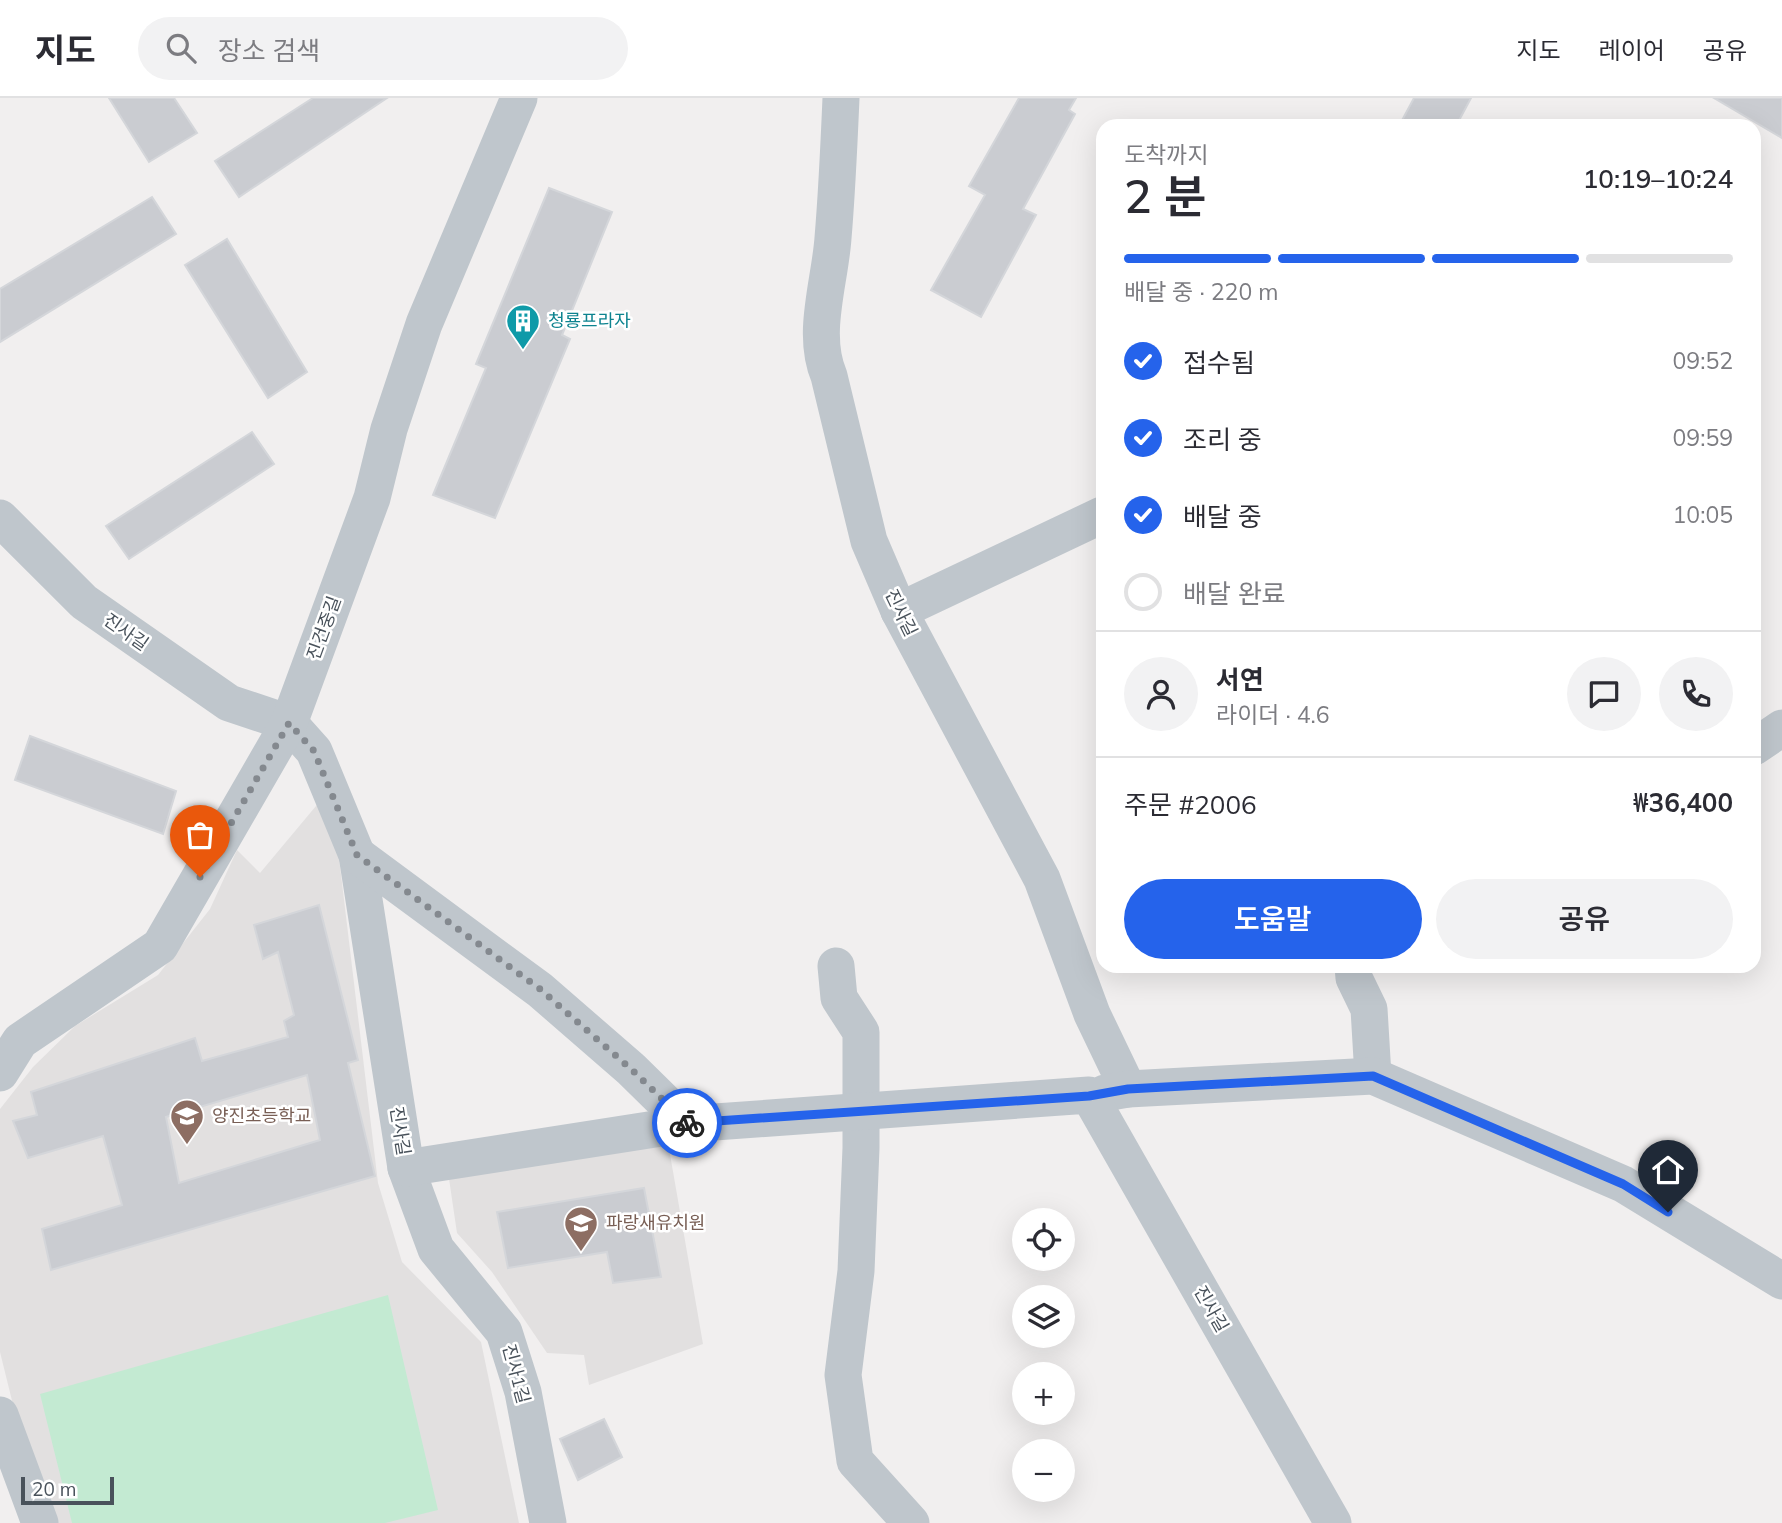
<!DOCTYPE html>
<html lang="ko">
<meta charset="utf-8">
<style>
:root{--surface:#fff;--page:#f2f2f3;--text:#2b2b33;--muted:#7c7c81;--line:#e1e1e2;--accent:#2563eb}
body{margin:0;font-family:Mulish,"Noto Sans KR",sans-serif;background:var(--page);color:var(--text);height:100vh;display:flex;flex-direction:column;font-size:26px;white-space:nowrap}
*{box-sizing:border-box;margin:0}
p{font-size:23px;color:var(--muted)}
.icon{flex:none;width:38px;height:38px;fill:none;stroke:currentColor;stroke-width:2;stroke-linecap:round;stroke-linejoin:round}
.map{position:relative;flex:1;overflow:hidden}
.drawer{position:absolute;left:1096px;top:21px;width:665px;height:854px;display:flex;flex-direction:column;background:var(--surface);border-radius:21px;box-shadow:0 7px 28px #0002}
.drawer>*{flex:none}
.buttons{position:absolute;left:1012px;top:1110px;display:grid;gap:14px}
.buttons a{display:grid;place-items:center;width:63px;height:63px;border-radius:50%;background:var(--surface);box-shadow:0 7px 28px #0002;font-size:35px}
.scale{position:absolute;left:21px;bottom:18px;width:93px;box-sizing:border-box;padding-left:7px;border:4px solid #49525b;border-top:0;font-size:19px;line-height:24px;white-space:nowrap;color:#49525b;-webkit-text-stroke:5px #fff;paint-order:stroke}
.pin{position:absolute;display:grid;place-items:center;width:60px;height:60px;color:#fff;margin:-72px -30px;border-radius:50% 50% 50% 0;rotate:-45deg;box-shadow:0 0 7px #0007}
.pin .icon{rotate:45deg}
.courier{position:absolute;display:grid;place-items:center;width:70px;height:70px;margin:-35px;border:5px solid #2563eb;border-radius:50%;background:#fff;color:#222;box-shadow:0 2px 9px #0007}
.head em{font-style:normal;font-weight:600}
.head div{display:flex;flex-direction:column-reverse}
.head{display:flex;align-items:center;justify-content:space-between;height:119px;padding:0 28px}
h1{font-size:46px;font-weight:600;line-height:52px}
.bar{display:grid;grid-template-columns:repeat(4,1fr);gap:10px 7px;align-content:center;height:84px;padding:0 28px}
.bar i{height:9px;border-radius:5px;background:var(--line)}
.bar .current{background:var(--accent)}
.bar p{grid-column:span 4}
.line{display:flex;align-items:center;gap:18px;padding:0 28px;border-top:2px solid var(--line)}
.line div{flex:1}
.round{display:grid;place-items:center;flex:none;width:74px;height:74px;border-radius:37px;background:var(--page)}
ol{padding:0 28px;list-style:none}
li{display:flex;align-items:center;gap:21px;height:77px}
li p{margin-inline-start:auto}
li .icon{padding:7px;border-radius:50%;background:var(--accent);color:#fff;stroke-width:4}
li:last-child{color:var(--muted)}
li i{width:38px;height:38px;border:4px solid var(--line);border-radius:50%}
.button{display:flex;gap:14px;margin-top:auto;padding:14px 28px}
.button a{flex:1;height:80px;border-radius:42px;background:var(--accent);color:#fff;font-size:28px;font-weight:600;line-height:80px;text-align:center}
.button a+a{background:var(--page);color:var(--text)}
header{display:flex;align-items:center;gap:42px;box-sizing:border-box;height:98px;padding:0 35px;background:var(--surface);border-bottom:2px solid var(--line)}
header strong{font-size:33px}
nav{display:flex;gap:38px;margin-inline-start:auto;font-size:24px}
.search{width:490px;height:63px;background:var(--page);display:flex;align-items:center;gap:18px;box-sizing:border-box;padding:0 24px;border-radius:38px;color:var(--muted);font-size:26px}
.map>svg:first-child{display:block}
</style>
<header>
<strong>지도</strong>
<div class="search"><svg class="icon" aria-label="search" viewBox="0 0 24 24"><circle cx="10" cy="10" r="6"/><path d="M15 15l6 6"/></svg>장소 검색</div>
<nav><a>지도</a><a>레이어</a><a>공유</a></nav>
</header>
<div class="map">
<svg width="1782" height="1425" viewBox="0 0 1782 1425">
<rect width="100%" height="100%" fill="#f1efef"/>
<g fill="#e2e0e0">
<polygon points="321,702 339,760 378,1085 402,1164 481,1244 519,1425 47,1425 20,1335 0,1254 0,1011 33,969 75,928 158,877 210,811 237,752 260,775"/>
<polygon points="667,1039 703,1246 589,1287 584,1257 547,1255 492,1174 457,1135 448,1074"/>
</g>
<polygon fill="#c3ead2" points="388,1197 438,1412 385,1425 72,1425 40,1296"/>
<g fill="#caccd1" stroke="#d4d6da" stroke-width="2" fill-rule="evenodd">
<polygon points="109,0 174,0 197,35 149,64"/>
<polygon points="313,0 387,0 239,99 215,63"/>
<polygon points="1019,0 1076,0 1069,12 1075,16 1023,111 1036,117 981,219 931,192 985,97 969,88"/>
<polygon points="1414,0 1471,0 1456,28 1399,28"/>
<polygon points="1714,0 1782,0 1782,40"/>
<polygon points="549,90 612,114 562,237 570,241 495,420 433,397 486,270 476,266"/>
<polygon points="152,99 176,136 0,244 0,191"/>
<polygon points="227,141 307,274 268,300 185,167"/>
<polygon points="252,334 274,366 129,461 106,428"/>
<polygon points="30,638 176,693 163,736 15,682"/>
<path d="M319,807L358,962L348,965L375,1078L51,1172L42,1131L122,1107L103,1038L28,1060L13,1023L37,1017L31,994L195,940L202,963L288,939L284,923L294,917L278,854L263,861L254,827ZM307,977L320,1042L179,1085L166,1019Z"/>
<polygon points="644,1090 661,1179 613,1185 607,1154 508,1170 497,1114"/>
<polygon points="604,1321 622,1359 578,1382 560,1341"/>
</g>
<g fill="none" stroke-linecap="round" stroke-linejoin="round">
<g stroke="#bfc6cc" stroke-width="37">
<path d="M841,0C839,47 837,93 833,140C830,184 811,236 829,278L869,443L899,513L1042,781L1092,916L1128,991"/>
<polyline points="0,420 84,504 229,605 289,625 314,653 357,757 406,1070 436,1151 504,1234 523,1294 548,1425"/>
<polyline points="899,513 1102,417"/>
<polyline points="1754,649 1782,630"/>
<polyline points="357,757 540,892 631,971 687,1026"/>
<polyline points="836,868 839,900 861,934 861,1050 856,1173 843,1277 855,1363 911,1425"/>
<polyline points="1353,868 1354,880 1369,911 1373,978"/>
<polyline points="0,975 20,943 160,848 289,625 372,400 389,331 424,226 519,0"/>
<polyline points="1105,995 1128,991 1373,978 1623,1086 1782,1183"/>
<polyline points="406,1070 687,1026 1089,997 1333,1425"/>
<polyline points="0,1317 40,1425"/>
</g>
</g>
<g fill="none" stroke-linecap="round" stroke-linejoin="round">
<polyline stroke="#84898f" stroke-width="7" stroke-dasharray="0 12.6" points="200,779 289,625 314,653 357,757 540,891 631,971 687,1025"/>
<polyline stroke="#2563eb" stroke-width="9" points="687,1025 1089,998 1128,991 1373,978 1623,1086 1668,1114"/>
</g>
<defs>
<g id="building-pin" transform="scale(1.75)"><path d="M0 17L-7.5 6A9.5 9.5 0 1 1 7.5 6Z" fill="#0f9aa8" stroke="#fff"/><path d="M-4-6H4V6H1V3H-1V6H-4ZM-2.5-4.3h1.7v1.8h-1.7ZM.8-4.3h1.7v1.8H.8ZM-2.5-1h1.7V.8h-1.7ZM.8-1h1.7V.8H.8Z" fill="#fff"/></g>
<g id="school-pin" transform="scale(1.75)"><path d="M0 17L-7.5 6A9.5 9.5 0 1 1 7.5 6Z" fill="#8d6e63" stroke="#fff"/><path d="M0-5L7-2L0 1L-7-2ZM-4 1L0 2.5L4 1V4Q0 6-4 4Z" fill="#fff"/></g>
</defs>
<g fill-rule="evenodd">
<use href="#building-pin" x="523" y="223"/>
<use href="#school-pin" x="187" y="1018"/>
<use href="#school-pin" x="581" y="1125"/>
</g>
<g text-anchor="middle" stroke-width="5" stroke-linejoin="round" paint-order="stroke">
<g font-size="18" fill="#0d838f" stroke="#fff" text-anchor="start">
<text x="548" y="229">청룡프라자</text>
</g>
<g font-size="18" fill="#49525b" stroke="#fff">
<text transform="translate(901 515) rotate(64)" y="6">진사길</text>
<text transform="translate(324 530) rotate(-70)" y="6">진건중길</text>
<text transform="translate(126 534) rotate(35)" y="6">진사길</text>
<text transform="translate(400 1033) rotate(81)" y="6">진사길</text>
<text transform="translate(1211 1211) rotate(60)" y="6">진사길</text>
<text transform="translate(516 1276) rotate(75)" y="6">진사1길</text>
</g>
<g font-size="18" fill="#785e54" stroke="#fff" text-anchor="start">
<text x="212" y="1024">양진초등학교</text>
<text x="606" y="1131">파랑새유치원</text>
</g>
</g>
</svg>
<div class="buttons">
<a><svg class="icon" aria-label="locate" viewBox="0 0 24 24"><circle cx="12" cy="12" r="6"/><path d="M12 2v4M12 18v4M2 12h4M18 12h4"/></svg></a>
<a><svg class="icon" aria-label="layers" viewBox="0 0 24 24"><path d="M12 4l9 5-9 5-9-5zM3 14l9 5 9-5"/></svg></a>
<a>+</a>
<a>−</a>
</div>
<div class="scale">20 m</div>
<div class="pin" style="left:200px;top:779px;background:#ea580c"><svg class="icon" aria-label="bag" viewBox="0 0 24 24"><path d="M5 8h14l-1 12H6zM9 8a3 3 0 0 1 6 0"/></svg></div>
<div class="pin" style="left:1668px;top:1114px;background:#1f2937"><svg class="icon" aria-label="home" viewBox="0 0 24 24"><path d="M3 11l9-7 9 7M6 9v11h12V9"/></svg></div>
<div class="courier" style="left:687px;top:1025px"><svg class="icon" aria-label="bike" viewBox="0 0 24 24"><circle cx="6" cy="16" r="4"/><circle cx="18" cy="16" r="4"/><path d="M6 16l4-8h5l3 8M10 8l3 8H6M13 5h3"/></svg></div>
<section class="drawer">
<div class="head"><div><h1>2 분</h1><p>도착까지</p></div><em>10:19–10:24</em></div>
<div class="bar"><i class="current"></i><i class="current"></i><i class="current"></i><i></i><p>배달 중 · 220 m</p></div>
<ol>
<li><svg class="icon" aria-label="check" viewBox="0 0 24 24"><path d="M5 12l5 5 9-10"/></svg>접수됨<p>09:52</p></li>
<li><svg class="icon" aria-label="check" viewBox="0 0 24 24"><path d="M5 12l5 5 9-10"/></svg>조리 중<p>09:59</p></li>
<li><svg class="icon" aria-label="check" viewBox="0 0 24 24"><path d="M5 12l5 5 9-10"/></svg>배달 중<p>10:05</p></li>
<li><i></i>배달 완료</li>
</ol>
<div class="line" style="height:126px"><a class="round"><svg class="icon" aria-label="person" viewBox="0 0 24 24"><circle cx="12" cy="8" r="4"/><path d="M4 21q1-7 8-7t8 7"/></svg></a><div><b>서연</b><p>라이더 · 4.6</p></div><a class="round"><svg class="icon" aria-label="chat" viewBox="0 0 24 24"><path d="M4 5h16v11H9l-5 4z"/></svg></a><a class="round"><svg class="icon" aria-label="phone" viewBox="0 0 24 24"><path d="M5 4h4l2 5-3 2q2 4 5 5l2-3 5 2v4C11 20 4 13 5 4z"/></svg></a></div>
<div class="line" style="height:91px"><div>주문 #2006</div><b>₩36,400</b></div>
<div class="button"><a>도움말</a><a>공유</a></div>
</section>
</div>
